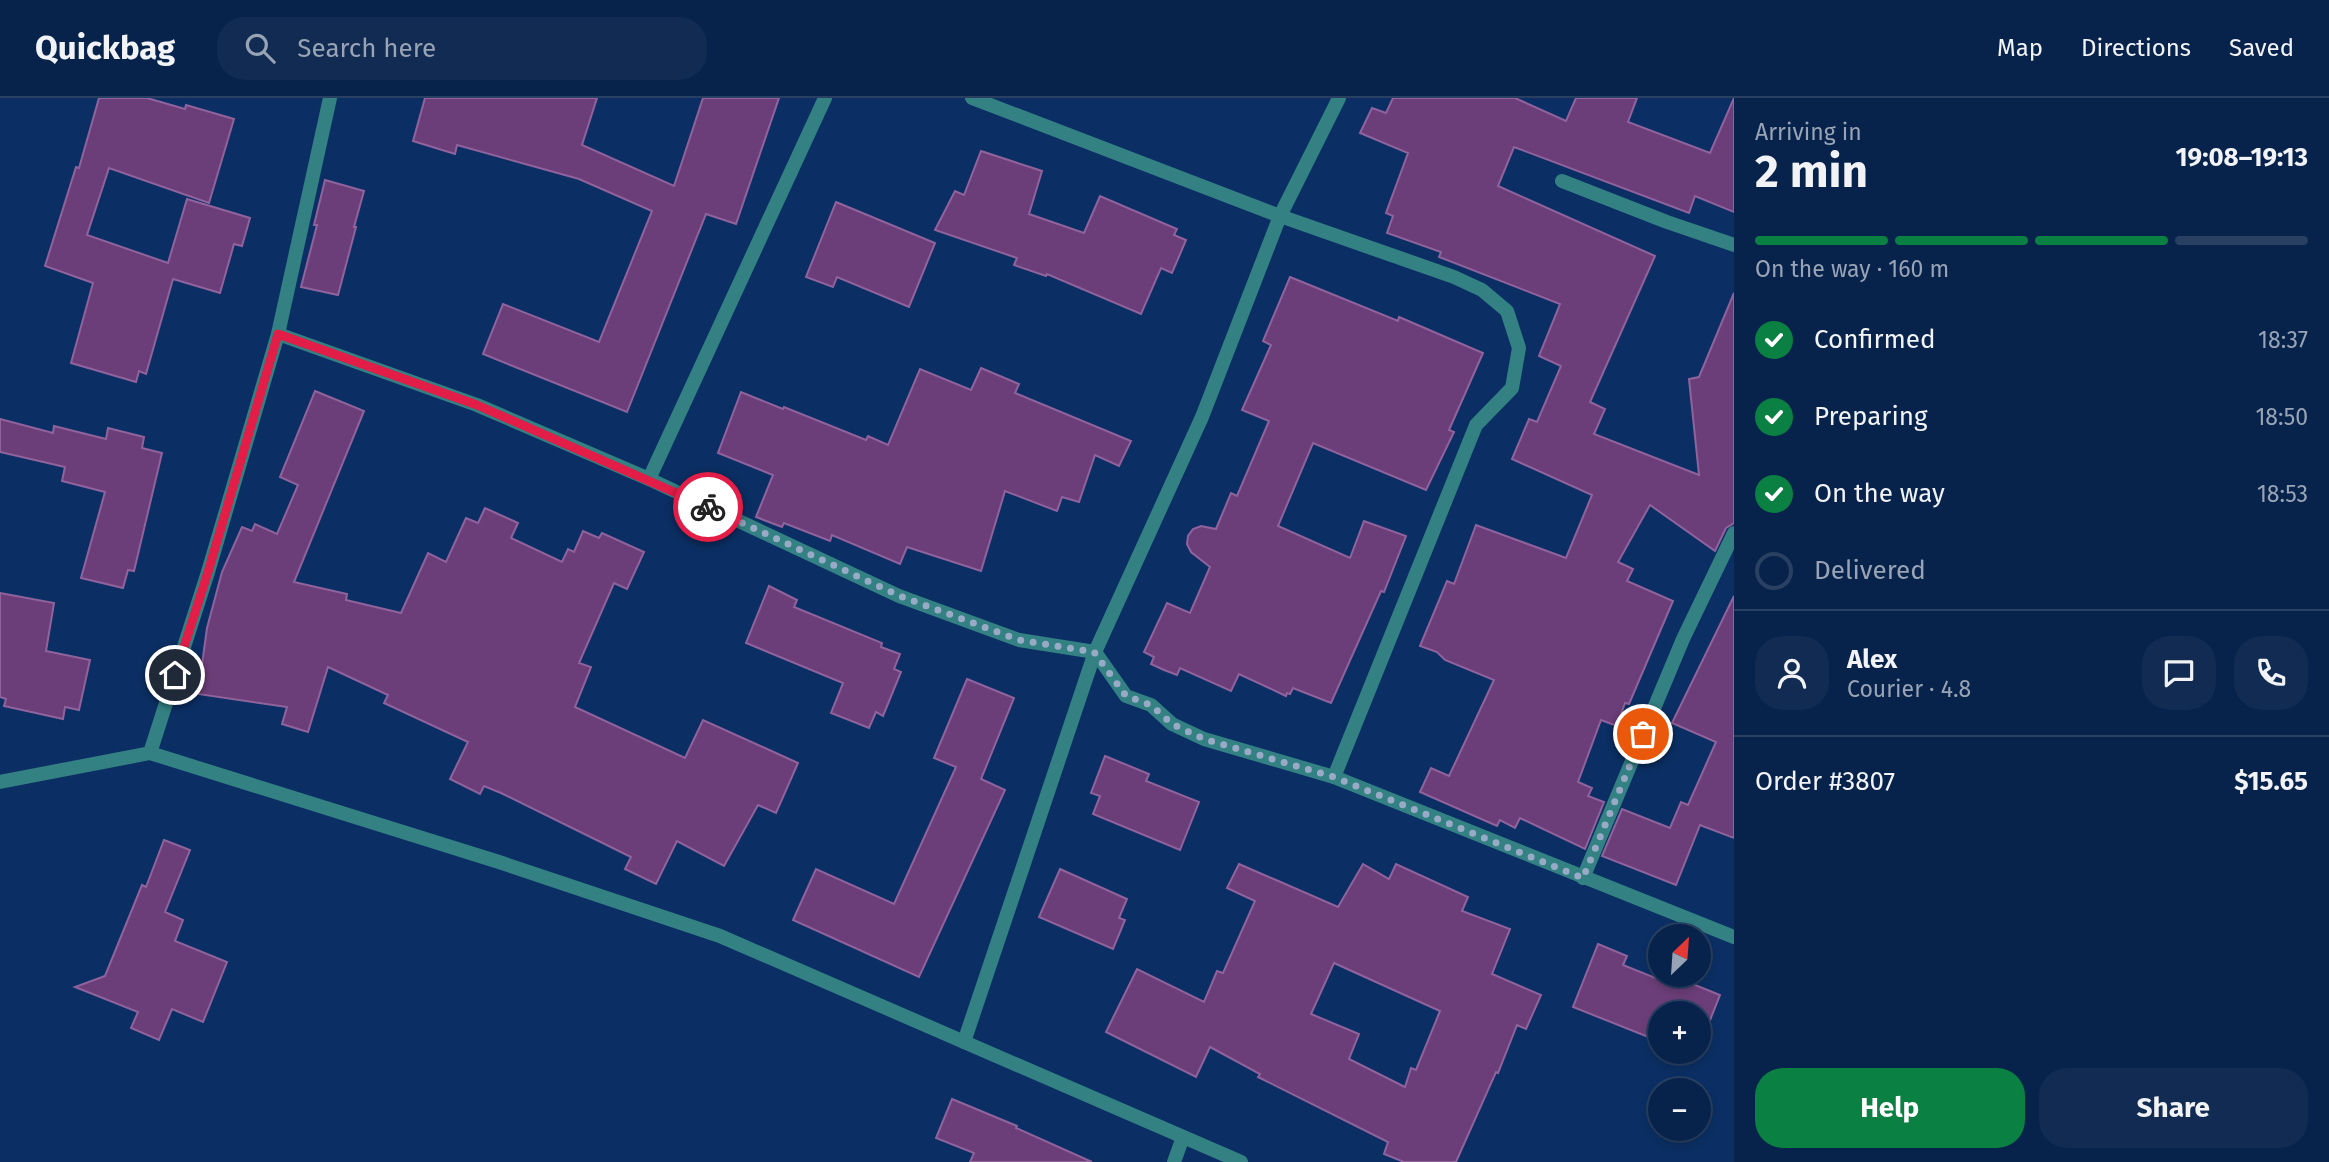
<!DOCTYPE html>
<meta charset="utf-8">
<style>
:root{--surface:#08234b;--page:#112b52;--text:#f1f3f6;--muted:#98a4b5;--line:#294063;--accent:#0b8043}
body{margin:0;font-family:"Fira Sans",sans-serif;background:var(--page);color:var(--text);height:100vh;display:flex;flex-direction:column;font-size:26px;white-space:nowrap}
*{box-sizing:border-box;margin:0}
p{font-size:23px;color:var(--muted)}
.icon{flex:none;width:38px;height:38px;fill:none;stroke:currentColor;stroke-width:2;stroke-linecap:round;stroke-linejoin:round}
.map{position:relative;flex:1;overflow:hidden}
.sheet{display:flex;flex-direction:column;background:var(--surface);width:595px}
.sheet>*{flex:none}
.needle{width:46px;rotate:25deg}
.fabs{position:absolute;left:1648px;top:826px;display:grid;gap:14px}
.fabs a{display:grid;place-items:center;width:63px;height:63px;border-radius:50%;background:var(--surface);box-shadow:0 4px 10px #0003,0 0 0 2px var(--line);font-size:35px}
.pin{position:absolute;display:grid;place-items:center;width:60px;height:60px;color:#fff;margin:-30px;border:4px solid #fff;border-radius:50%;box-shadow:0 2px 7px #0007}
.courier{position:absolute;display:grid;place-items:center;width:70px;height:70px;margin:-35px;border:5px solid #e11d48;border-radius:50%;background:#fff;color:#222;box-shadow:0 2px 9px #0007}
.summary em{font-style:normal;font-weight:700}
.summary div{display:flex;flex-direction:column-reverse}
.summary{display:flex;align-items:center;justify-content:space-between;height:119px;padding:0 21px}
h1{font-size:46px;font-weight:700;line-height:52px}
.bar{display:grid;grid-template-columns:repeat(4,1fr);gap:10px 7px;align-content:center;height:84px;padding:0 21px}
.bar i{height:9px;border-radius:5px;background:var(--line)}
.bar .current{background:var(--accent)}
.bar p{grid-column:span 4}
.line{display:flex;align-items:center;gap:18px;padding:0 21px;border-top:2px solid var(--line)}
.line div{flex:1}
.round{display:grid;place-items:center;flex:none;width:74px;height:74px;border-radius:28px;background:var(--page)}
ol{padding:0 21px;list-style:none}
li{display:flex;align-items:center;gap:21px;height:77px}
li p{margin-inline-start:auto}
li .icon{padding:7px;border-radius:50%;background:var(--accent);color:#fff;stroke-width:4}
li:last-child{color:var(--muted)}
li i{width:38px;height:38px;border:4px solid var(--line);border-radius:50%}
.primary-button{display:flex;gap:14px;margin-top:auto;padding:14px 21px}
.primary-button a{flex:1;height:80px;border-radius:28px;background:var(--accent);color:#fff;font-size:28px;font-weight:700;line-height:80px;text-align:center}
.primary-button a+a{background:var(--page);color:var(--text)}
header{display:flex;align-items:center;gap:42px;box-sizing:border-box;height:98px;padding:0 35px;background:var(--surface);border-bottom:2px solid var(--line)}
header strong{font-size:33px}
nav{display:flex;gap:38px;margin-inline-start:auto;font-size:24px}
.search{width:490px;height:63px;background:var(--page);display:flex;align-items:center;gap:18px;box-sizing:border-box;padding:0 24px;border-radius:28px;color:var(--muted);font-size:26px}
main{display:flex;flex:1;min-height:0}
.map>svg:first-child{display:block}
</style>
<header>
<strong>Quickbag</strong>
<div class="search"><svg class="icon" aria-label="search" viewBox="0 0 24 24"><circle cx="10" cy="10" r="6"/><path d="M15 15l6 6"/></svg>Search here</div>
<nav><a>Map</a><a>Directions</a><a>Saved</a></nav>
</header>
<main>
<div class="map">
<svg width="1734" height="1064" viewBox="0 0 1734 1064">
<rect width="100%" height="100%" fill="#0b2f64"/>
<g fill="#6c3e79" stroke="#90639d" stroke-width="2" fill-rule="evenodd">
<polygon points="99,0 147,0 185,11 186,7 234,21 209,105 109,70 87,137 168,165 187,101 250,120 242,148 234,146 220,195 173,181 146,276 139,273 136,284 71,265 93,185 45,168 76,69 79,70"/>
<polygon points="425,0 597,0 582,47 674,88 703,0 779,0 736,126 706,116 627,314 483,256 503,206 599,244 652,113 579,81 457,47 455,56 413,43"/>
<polygon points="1393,0 1515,0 1566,23 1576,0 1637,0 1628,24 1710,55 1734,0 1734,114 1695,98 1689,115 1514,49 1498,88 1655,158 1590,304 1605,311 1594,336 1699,377 1689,281 1699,279 1734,195 1734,425 1726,430 1715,453 1650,407 1618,464 1633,471 1627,483 1673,503 1629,606 1625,605 1617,628 1601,622 1578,684 1592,690 1588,698 1604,704 1585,751 1520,720 1515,730 1500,722 1497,728 1420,694 1431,670 1449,678 1494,582 1445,562 1437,554 1420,548 1447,483 1454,486 1476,427 1566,460 1592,397 1512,361 1529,321 1537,324 1561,268 1539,258 1560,206 1439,159 1441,154 1387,135 1393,118 1386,115 1408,55 1360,35 1372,10 1386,15"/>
<polygon points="981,53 1042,73 1029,116 1084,135 1100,98 1177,131 1174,137 1186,142 1172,175 1161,170 1141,216 1047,176 1046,178 1014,167 1017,160 935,132 955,93 964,97"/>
<polygon points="325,82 364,93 354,129 356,129 338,197 301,189 317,127 314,127"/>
<polygon points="836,104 935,145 909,209 837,179 833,189 806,179"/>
<polygon points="1290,179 1398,223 1399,219 1483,255 1449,332 1454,334 1426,392 1313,345 1278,428 1350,460 1364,423 1406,438 1384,494 1381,493 1331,605 1293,590 1290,596 1287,595 1286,598 1239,576 1231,593 1180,570 1177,577 1164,572 1151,566 1154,559 1144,554 1167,505 1190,515 1210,469 1191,454 1187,446 1188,438 1193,431 1201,428 1216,431 1231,395 1237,398 1269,323 1242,312 1271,247 1263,243"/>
<polygon points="981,270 1019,286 1015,295 1131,343 1119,368 1095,357 1079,404 1062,399 1057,413 1005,393 981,473 907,449 900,466 832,437 830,443 784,425 782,429 756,419 773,377 718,355 741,294 783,311 784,309 866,342 868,338 888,347 920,271 971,292"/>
<polygon points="315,293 364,313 294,484 347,496 346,502 401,515 428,455 446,464 466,420 478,425 485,410 518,425 511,440 562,464 568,451 574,454 583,433 599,440 602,435 644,454 627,491 614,485 579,565 591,569 575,609 685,660 703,622 798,665 776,715 758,707 724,768 677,743 656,786 625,771 631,759 501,695 484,688 480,696 450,681 468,644 384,605 388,597 328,569 308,634 282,626 287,609 198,596 207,530 222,474 242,429 252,433 255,426 277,436 298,387 280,379"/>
<polygon points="0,321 53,335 54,328 106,341 108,330 144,339 142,350 162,355 134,473 128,472 123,490 81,480 105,394 62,383 65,369 0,354"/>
<polygon points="769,488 797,502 794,509 882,545 881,549 900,556 894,571 901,574 883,618 876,614 869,630 831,615 843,585 746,545"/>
<polygon points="0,495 54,505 46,553 90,562 79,612 65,609 63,621 4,608 6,601 0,599"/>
<polygon points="1734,498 1734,740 1700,727 1676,787 1602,758 1622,711 1670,730 1681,704 1688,707 1716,644 1672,625"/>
<polygon points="967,581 1014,600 981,681 1005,692 919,879 793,822 816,771 894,806 956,669 934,660"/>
<polygon points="1105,658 1149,676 1146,683 1199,704 1180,752 1093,716 1100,698 1091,695"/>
<polygon points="164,742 190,752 165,814 183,822 175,843 227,864 203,924 172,911 159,942 131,930 138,914 75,889 105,878 142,787 146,789"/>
<path d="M1239,766L1338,809L1363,766L1389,781L1396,766L1468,799L1462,813L1510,831L1492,876L1541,897L1526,931L1517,927L1498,975L1496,974L1456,1064H1404L1384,1056L1388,1044L1258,979L1260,976L1210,949L1196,979L1106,934L1137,871L1204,904L1217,873L1223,875L1255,803L1227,790ZM1334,865L1440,913L1416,972L1411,970L1405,989L1349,961L1359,936L1311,916Z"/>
<polygon points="1060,771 1127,801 1119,820 1125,822 1113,851 1039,819"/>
<polygon points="1598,846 1627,858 1623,867 1680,890 1683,882 1720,897 1699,950 1699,915 1661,915 1661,944 1573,909"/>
<polygon points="952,1001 1017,1028 1016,1030 1092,1064 970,1064 974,1055 936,1040"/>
</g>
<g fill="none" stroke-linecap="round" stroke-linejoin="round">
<g stroke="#338183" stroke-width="14">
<polyline points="972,0 1280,118 1454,179 1482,192 1507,213 1519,250 1512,290 1476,327 1334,679"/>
<polyline points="1562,83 1667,124 1734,147"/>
<polyline points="278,236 477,307 649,381 899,498 1019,542 1095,554 1126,598 1151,607 1172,626 1204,641 1334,679 1734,839"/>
<polyline points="649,381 825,0"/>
<polyline points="150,655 208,474 278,236 330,0"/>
<polyline points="0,684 150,655 499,764 720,838 1241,1064"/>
<polyline points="1583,780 1683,541 1734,435"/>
<polyline points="964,944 1095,554 1202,319 1280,118 1339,0"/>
<polyline points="1174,1064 1183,1039"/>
</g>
</g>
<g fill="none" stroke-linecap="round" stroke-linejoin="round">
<polyline stroke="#98aac6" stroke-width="7" stroke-dasharray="0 12.6" points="708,409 900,498 1019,542 1094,554 1126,598 1151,607 1172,626 1204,641 1334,679 1583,780 1643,636"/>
<polyline stroke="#e11d48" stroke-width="9" points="175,577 208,474 278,236 477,307 708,409"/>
</g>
</svg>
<div class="fabs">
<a><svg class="needle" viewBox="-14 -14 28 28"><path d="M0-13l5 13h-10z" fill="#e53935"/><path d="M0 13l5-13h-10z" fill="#98a4b5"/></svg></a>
<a>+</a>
<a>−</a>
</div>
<div class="pin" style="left:1643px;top:636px;background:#ea580c"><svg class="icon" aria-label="bag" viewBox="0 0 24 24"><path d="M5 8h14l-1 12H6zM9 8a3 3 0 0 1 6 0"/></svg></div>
<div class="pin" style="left:175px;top:577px;background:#1f2937"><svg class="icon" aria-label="home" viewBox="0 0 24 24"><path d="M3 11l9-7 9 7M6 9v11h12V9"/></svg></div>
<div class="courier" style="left:708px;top:409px"><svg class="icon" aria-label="bike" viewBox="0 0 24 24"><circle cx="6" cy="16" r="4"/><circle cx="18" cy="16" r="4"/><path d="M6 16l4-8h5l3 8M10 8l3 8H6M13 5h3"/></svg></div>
</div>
<section class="sheet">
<div class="summary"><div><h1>2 min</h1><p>Arriving in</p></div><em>19:08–19:13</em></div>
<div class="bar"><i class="current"></i><i class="current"></i><i class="current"></i><i></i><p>On the way · 160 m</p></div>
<ol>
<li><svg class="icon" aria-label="check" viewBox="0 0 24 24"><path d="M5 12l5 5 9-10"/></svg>Confirmed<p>18:37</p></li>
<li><svg class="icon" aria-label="check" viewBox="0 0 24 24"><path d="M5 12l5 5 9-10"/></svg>Preparing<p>18:50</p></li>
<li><svg class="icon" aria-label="check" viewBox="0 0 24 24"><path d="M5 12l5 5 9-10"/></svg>On the way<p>18:53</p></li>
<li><i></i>Delivered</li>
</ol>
<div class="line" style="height:126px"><a class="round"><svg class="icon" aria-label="person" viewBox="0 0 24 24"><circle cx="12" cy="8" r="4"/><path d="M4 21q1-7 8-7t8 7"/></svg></a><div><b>Alex</b><p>Courier · 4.8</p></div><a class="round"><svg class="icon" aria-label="chat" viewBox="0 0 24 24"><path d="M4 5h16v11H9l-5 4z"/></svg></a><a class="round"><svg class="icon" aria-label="phone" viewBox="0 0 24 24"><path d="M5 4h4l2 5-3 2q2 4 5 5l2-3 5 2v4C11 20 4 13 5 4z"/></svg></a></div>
<div class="line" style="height:91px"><div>Order #3807</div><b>$15.65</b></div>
<div class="primary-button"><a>Help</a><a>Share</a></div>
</section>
</main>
